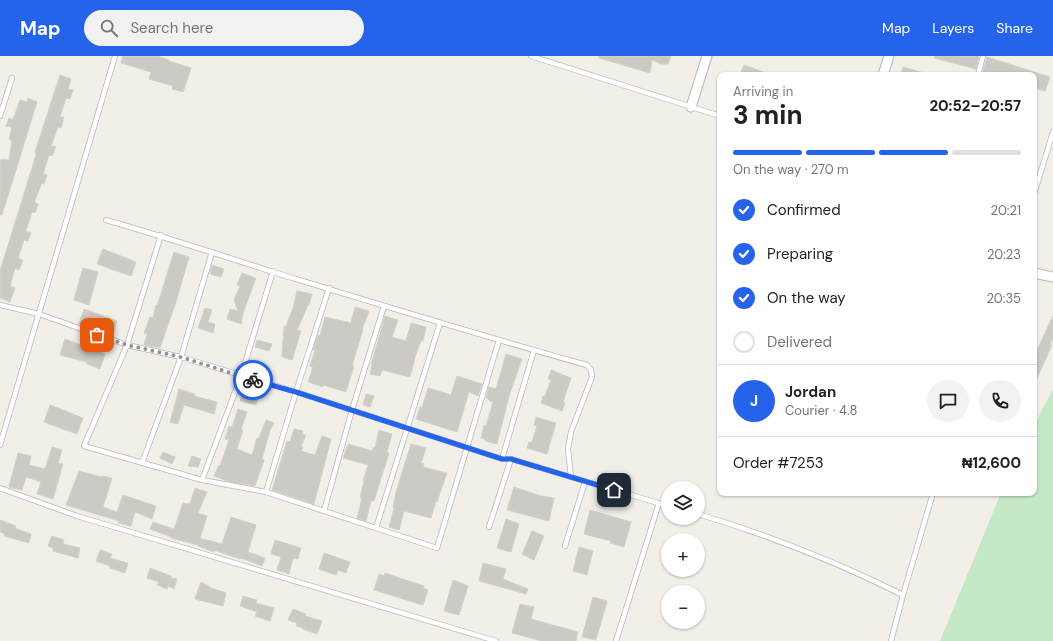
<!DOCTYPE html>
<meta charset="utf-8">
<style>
:root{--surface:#fff;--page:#f2f2f2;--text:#202124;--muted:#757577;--line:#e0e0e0;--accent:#2563eb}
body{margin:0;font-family:"DM Sans",sans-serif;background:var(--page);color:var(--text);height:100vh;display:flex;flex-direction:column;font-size:15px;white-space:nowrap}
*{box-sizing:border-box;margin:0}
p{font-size:13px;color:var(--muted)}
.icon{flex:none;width:22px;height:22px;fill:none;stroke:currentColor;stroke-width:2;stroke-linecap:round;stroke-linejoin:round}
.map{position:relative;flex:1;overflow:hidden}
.side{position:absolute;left:717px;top:16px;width:320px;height:424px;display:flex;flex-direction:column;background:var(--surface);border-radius:8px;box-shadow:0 1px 3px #0004}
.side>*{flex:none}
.tools{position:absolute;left:661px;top:425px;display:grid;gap:8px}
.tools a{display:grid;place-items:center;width:44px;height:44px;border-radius:50%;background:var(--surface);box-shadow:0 1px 3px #0004;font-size:20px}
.pin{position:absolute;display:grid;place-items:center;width:34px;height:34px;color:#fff;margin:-17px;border-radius:8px;box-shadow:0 2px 6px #0006}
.courier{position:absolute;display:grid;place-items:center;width:40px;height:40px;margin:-20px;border:3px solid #2563eb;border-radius:50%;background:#fff;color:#222;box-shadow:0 1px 5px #0007}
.headline em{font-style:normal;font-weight:700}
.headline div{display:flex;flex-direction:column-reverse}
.headline{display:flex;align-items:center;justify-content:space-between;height:68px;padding:0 16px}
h1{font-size:26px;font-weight:700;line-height:30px}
.bar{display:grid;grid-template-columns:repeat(4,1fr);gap:6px 4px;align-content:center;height:48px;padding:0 16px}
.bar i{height:5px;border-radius:3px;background:var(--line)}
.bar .active{background:var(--accent)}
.bar p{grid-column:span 4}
.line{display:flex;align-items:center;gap:10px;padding:0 16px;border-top:1px solid var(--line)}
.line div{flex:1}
.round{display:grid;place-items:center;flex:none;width:42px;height:42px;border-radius:21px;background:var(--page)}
ol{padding:0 16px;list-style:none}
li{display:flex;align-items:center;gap:12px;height:44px}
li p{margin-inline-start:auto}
li .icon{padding:4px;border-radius:50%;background:var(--accent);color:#fff;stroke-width:4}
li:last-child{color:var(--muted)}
li i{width:22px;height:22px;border:2px solid var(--line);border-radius:50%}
header{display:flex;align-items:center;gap:24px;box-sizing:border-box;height:56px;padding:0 20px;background:var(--accent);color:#fff}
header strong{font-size:19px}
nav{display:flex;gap:22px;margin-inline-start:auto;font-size:14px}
.search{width:280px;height:36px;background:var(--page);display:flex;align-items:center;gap:10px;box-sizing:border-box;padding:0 14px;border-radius:22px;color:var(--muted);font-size:15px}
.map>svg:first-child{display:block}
</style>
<header>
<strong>Map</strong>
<div class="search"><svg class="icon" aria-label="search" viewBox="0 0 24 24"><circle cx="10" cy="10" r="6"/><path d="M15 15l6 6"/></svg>Search here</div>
<nav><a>Map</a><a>Layers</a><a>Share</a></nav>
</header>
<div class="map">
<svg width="1053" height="585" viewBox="0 0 1053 585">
<rect width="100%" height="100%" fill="#f1efe8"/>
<polygon fill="#c5e8c5" points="1053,333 1053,585 940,585 1001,437 1034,437 1034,369"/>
<g fill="#cccac5" stroke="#d6d1c6">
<polygon points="123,0 157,0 169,4 169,5 191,12 183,36 172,33 173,30 149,23 151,16 121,7"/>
<polygon points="599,0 671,0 668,8 661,8 652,4 650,17 599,2"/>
<polygon points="935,0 979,0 976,13 934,2"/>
<polygon points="987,1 1050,21 1045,35 1034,32 1034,19 991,19 984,17 983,15"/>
<polygon points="744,9 769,18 769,19 740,19"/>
<polygon points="903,11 924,17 923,19 901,19"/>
<polygon points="60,19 71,23 68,33 73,34 70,43 66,42 60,61 64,61 61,72 58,71 51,90 56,91 52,100 49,99 43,118 47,119 44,128 42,127 34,146 38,148 35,157 32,156 26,175 31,177 28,185 24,184 18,202 23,204 19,214 15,212 10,230 15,232 10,246 0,242 0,215 36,99 35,96"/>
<polygon points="28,42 37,46 2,159 0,159 0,110 1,103 9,104 12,85 9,83 12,71 6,70 9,62 13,64 20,44 27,46"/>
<polygon points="103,193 136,206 131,220 97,208"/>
<polygon points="174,196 189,201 176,246 160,292 144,289 147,278 144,277 150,261 153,262 156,249 157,250"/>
<polygon points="212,209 224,213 221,221 210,218"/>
<polygon points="83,212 98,216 89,249 74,244"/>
<polygon points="242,217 256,222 243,257 241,268 227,263 230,253 238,255 234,244 240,230 237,229"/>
<polygon points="297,235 312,238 309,249 308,249 297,274 301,275 292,304 282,301 284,270 286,270 293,252"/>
<polygon points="355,251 369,255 362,273 363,273 352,310 354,310 346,336 323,329 323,331 308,326 313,311 310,310 315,294 313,294 318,279 320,280 325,261 351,267"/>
<polygon points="205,252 212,254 208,266 215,268 213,277 198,272"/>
<polygon points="84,253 117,265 112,280 79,268"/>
<polygon points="385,260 398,264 392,281 406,285 411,267 426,271 423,285 421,285 416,298 410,321 382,314 380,320 370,318 372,309 371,309"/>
<polygon points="1053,260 1053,283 1050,288 1052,289 1034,329 1034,293 1037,294"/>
<polygon points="65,283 105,298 100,313 87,308 87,306 60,299"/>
<polygon points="257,284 272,288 269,295 255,291"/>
<polygon points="506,298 522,303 510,337 497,388 485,385 485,383 481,382 484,369 486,370 493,346 486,342 489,331 496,333"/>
<polygon points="551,314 571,322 563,346 565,347 562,355 541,347 543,340 545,340 551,324 548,323"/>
<polygon points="457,320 482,328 478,340 469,336 457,376 416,363 420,351 422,352 428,332 451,339"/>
<polygon points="179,333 195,338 194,340 217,346 214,358 184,349 178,368 170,366"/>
<polygon points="243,336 259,340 256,349 240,345"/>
<polygon points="366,338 374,340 370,351 363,349"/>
<polygon points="50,349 83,362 77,378 44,366"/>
<polygon points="238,353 247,356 241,373 243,374 237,393 252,399 257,382 259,382 266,364 274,367 270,374 262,403 264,404 255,430 227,425 214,420 219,409 220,410 229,384 225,383 229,370 232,371"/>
<polygon points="536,361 556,367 547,398 527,392 529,386 532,386 537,370 534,369"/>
<polygon points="294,373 303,375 302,378 306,379 301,390 303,391 301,395 315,399 322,380 331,383 314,448 272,434 287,385 290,386"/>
<polygon points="379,374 392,378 387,396 389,397 374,445 371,445 366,465 357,462 362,442 360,442 364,425 363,425 368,409 343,402 348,388 372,395 374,391 375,392"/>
<polygon points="411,388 426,392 421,407 424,408 423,411 447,417 437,446 436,445 431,462 404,455 399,474 389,471 394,452 393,451 396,436"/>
<polygon points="52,391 62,394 58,407 63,408 53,443 37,438 41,426 26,421 22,434 9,431 18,397 31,400 29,409 45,413"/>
<polygon points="163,396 175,401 172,408 160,402"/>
<polygon points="192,400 201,403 198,411 188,410"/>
<polygon points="79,415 101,421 102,420 112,422 103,451 117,456 123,439 156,450 152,463 135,456 131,470 118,467 119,465 66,449"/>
<polygon points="514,431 541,440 554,442 549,465 507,454"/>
<polygon points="195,432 207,436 198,457 207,460 200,482 222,488 231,461 256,469 248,496 265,502 262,510 241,502 240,503 214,494 214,496 198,490 198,489 171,482 171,481 150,473 153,466 174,473 183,447 190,448"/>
<polygon points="590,454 631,466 624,491 610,487 611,485 584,478"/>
<polygon points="506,463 519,468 511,496 497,492"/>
<polygon points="0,464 16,470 15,472 31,478 29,487 4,480 5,478 0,476"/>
<polygon points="532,475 544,480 534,504 522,498"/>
<polygon points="52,480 64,484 63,488 80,492 78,502 53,495 53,492 48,490"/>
<polygon points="275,484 301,492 298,503 293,502 289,518 277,514 281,501 271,498"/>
<polygon points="579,491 593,495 587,519 573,515"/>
<polygon points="100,494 112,498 110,502 128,507 125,517 110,512 110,510 96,505"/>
<polygon points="324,497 350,506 346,517 338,514 336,519 319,513"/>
<polygon points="483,507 506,513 503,523 528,533 526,538 479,525"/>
<polygon points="150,512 171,520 171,522 177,523 174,533 168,530 167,533 157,529 159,526 147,522"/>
<polygon points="385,517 424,530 423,532 428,534 423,549 374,534 379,518 384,520"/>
<polygon points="453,524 468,530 459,559 444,555"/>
<polygon points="201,526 209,530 208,531 226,537 223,550 195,543"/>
<polygon points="243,540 257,544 256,547 274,552 270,565 255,560 257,556 240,550"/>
<polygon points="593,541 607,545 596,584 582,581"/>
<polygon points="520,548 534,551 531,563 578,576 576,585 542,585 512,577"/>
<polygon points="293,553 306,558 305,560 322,565 317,578 303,573 303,572 296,570 297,567 288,564"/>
</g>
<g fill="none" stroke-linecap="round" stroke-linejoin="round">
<g stroke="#b5b8bc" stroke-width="6">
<g id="service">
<polyline points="531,0 720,60"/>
<polyline points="978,19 983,0"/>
<polyline points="0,60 12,22"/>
<polyline points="1034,138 1053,76"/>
<path d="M106,164C162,180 217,198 273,216C378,248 482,280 587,309L591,314L592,321L571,376L568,393L571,421"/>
<polyline points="161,179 127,289 84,390 202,424 266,436 437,492 499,284"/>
<polyline points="0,249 39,258 127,289 181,301 296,336 502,403 511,403 668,450"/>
<polyline points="0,389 115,0"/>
<polyline points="502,403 534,294"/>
<polyline points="142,407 181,301 212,196"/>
<polyline points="202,424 241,320 273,215"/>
<polyline points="0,432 77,460 496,585"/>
<polyline points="266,436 296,336 329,232"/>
<polyline points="324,455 352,354 384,250"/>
<path d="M698,458C768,479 837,506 903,539"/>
<polyline points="489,471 511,403"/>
<polyline points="376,472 440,267"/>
<polyline points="565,490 585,426"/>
<polyline points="616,585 659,447"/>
<polyline points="891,585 903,539 933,437"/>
</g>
</g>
<g stroke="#b5b8bc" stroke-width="11">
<g id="minor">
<polyline points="883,19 889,0"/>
<polyline points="691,51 707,0"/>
<polyline points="1034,217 1053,221"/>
</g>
</g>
<use href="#service" stroke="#fff" stroke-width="4.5"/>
<use href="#minor" stroke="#fff" stroke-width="9"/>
</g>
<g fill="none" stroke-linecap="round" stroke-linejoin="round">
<polyline stroke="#929495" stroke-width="4" stroke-dasharray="0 7.2" points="97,279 127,289 181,301 253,324"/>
<polyline stroke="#2563eb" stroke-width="5" points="253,324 296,336 502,403 511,403 614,434"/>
</g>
</svg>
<div class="tools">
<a><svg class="icon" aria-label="layers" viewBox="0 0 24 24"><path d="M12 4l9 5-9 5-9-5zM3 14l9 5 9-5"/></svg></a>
<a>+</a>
<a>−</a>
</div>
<div class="pin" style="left:97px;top:279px;background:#ea580c"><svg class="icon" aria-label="bag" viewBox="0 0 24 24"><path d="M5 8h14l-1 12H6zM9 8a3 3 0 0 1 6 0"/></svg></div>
<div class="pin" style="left:614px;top:434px;background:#1f2937"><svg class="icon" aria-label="home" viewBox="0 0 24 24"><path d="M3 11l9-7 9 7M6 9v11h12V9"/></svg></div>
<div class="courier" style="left:253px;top:324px"><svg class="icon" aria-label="bike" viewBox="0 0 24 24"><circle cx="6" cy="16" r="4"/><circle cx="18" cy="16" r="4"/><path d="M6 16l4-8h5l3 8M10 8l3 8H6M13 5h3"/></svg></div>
<section class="side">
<div class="headline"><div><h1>3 min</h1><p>Arriving in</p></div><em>20:52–20:57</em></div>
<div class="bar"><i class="active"></i><i class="active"></i><i class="active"></i><i></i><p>On the way · 270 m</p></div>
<ol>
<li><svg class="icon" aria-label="check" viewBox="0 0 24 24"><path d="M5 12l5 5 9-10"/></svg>Confirmed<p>20:21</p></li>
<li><svg class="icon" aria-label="check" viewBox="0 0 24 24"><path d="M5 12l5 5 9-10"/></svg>Preparing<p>20:23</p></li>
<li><svg class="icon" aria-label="check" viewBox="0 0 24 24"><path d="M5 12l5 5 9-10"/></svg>On the way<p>20:35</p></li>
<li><i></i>Delivered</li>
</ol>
<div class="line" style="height:72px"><b class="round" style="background:var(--accent);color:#fff">J</b><div><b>Jordan</b><p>Courier · 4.8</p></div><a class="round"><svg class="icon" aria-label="chat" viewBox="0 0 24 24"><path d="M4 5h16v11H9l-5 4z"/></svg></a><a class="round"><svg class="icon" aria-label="phone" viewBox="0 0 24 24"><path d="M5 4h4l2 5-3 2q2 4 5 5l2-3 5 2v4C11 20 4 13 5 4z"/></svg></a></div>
<div class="line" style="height:52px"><div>Order #7253</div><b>₦12,600</b></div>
</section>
</div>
